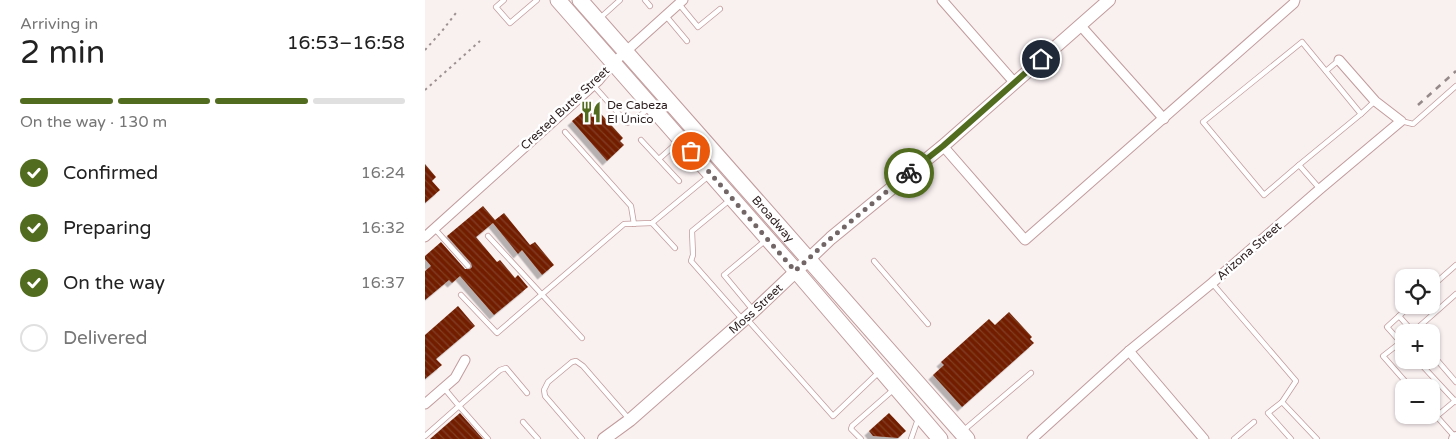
<!DOCTYPE html>
<meta charset="utf-8">
<style>
:root{--surface:#fff;--page:#f2f2f2;--text:#222;--muted:#767676;--line:#e0e0e0;--accent:#526c1f}
body{margin:0;font-family:"Varela Round",sans-serif;background:var(--page);color:var(--text);height:100vh;display:flex;flex-direction:column;font-size:19px;white-space:nowrap}
*{box-sizing:border-box;margin:0}
p{font-size:16px;color:var(--muted)}
.icon{flex:none;width:28px;height:28px;fill:none;stroke:currentColor;stroke-width:2;stroke-linecap:round;stroke-linejoin:round}
.map{position:relative;flex:1;overflow:hidden}
.sheet{display:flex;flex-direction:column;background:var(--surface);width:425px}
.sheet>*{flex:none}
.fabs{position:absolute;left:970px;top:269px;display:grid;gap:10px}
.fabs a{display:grid;place-items:center;width:45px;height:45px;border-radius:10px;background:var(--surface);box-shadow:0 1px 4px #0004;font-size:25px}
.pin{position:absolute;display:grid;place-items:center;width:42px;height:42px;color:#fff;margin:-21px;border:2px solid #fff;border-radius:50%;box-shadow:0 1px 5px #0007}
.courier{position:absolute;display:grid;place-items:center;width:50px;height:50px;margin:-25px;border:4px solid #526c1f;border-radius:50%;background:#fff;color:#222;box-shadow:0 1px 6px #0007}
.overview em{font-style:normal;font-weight:600}
.overview div{display:flex;flex-direction:column-reverse}
.overview{display:flex;align-items:center;justify-content:space-between;height:85px;padding:0 20px}
h1{font-size:32px;font-weight:600;line-height:38px}
.bar{display:grid;grid-template-columns:repeat(4,1fr);gap:8px 5px;align-content:center;height:60px;padding:0 20px}
.bar i{height:6px;border-radius:4px;background:var(--line)}
.bar .on{background:var(--accent)}
.bar p{grid-column:span 4}
ol{padding:0 20px;list-style:none}
li{display:flex;align-items:center;gap:15px;height:55px}
li p{margin-inline-start:auto}
li .icon{padding:5px;border-radius:50%;background:var(--accent);color:#fff;stroke-width:4}
li:last-child{color:var(--muted)}
li i{width:28px;height:28px;border:2px solid var(--line);border-radius:50%}
main{display:flex;flex:1;min-height:0}
.map>svg:first-child{display:block}
</style>
<main>
<section class="sheet">
<div class="overview"><div><h1>2 min</h1><p>Arriving in</p></div><em>16:53–16:58</em></div>
<div class="bar"><i class="on"></i><i class="on"></i><i class="on"></i><i></i><p>On the way · 130 m</p></div>
<ol>
<li><svg class="icon" aria-label="check" viewBox="0 0 24 24"><path d="M5 12l5 5 9-10"/></svg>Confirmed<p>16:24</p></li>
<li><svg class="icon" aria-label="check" viewBox="0 0 24 24"><path d="M5 12l5 5 9-10"/></svg>Preparing<p>16:32</p></li>
<li><svg class="icon" aria-label="check" viewBox="0 0 24 24"><path d="M5 12l5 5 9-10"/></svg>On the way<p>16:37</p></li>
<li><i></i>Delivered</li>
</ol>
</section>
<div class="map">
<svg width="1031" height="439" viewBox="0 0 1031 439">
<defs>
<pattern id="building-back-hatch" width="6" height="6" patternUnits="userSpaceOnUse" patternTransform="scale(1.25)"><rect width="6" height="6" fill="#721f00"/><path d="M-1 5l2 2M0 0l6 6M5-1l2 2" fill="none" stroke="#813e25"/></pattern>
<filter id="shadow"><feDropShadow dx="-4.5" dy="4.5" stdDeviation="0" flood-color="#0004"/></filter>
</defs>
<rect width="100%" height="100%" fill="#f9f0f0"/>
<g fill="url(#building-back-hatch)" filter="url(#shadow)">
<polygon points="167,104 198,138 195,141 199,145 182,161 147,121"/>
<polygon points="0,164 11,177 7,181 15,190 0,203"/>
<polygon points="58,206 70,220 79,213 105,245 110,242 129,265 117,275 97,250 93,254 68,223 51,237 72,262 75,260 90,278 93,275 103,287 69,315 35,276 27,283 24,280 0,300 0,271 6,266 0,259 0,256 16,242 40,269 45,269 47,267 46,263 22,236"/>
<polygon points="33,306 50,326 11,359 17,365 0,379 0,335"/>
<polygon points="584,312 607,337 605,339 609,343 537,407 508,375 519,365 516,362 564,319 570,325"/>
<polygon points="35,413 58,439 5,439 21,425"/>
<polygon points="464,413 481,431 473,438 448,436 444,431"/>
</g>
<g fill="none" stroke-linecap="round" stroke-linejoin="round">
<g stroke="#c29b9c" stroke-width="6">
<g id="lane">
<polyline points="79,0 71,7 85,23 112,0"/>
<polyline points="220,0 225,6"/>
<polyline points="254,4 273,27 295,9"/>
<polyline points="241,16 262,41"/>
<polyline points="174,19 195,0"/>
<polyline points="901,71 914,60"/>
<polyline points="168,85 202,123 210,120 224,108"/>
<polyline points="976,121 988,124 1031,86"/>
<polyline points="140,132 206,206 209,224"/>
<polyline points="216,140 254,181"/>
<polyline points="234,159 253,142"/>
<polyline points="874,165 936,114"/>
<polyline points="895,189 874,165 839,195 778,122 877,42 936,114 950,101"/>
<polyline points="306,199 267,231 268,255 266,261 317,319"/>
<polyline points="227,223 250,248"/>
<polyline points="9,228 43,266"/>
<polyline points="63,236 157,338"/>
<polyline points="449,261 503,324"/>
<polyline points="787,283 871,381 857,402"/>
<polyline points="1006,287 1031,265"/>
<polyline points="36,295 72,333 199,224 227,223 285,175"/>
<polyline points="328,310 299,275 341,240"/>
<polyline points="974,316 988,332"/>
<polyline points="322,319 408,416 454,372"/>
<polyline points="988,332 1031,294"/>
<polyline points="976,342 958,356 986,388"/>
<polyline points="979,346 962,327 986,305"/>
<polyline points="1006,353 1031,382"/>
<polyline points="992,360 1031,402"/>
<polyline points="19,388 34,406 75,370 81,368 102,393"/>
<polyline points="1006,410 1030,437"/>
<polyline points="1012,416 1031,400"/>
<polyline points="98,422 113,439"/>
<polyline points="539,430 606,373"/>
<polyline points="0,436 34,406 63,439"/>
<polyline points="157,439 120,396 119,390 123,382 147,362 151,361 158,366 204,419"/>
<polyline points="436,439 426,429 427,426 468,390"/>
<polyline points="486,439 493,419"/>
<polyline points="809,439 829,422"/>
<polyline points="866,439 843,413 857,402 892,439"/>
</g>
</g>
<g stroke="#c29b9c" stroke-width="11">
<g id="street">
<polyline points="517,0 589,82"/>
<polyline points="655,25 739,119"/>
<polyline points="518,146 600,240 869,3 870,0"/>
<polyline points="0,237 173,81 188,63 258,0"/>
<polyline points="704,351 779,439"/>
<polyline points="0,404 30,378 40,360"/>
<polyline points="607,439 704,351 787,283 895,189 976,121 950,101 914,60"/>
</g>
</g>
<g stroke="#c29b9c" stroke-width="14">
<g id="secondary">
<path id="s1" d="M179,439L205,420L329,311L406,238L518,146L684,0"/>
<polyline points="1030,439 1031,438"/>
</g>
</g>
<g stroke="#c29b9c" stroke-width="17">
<g id="primary">
<polyline points="133,0 371,271 515,439"/>
<path id="s2" d="M155,0L542,439"/>
</g>
</g>
<g stroke="#9d9192" stroke-width="2" stroke-dasharray="2.5 4" stroke-linecap="butt">
<polyline points="0,50 17,31 31,13"/>
<polyline points="0,90 55,41"/>
</g>
<use href="#lane" stroke="#fff" stroke-width="4.5"/>
<use href="#street" stroke="#fff" stroke-width="9"/>
<use href="#secondary" stroke="#fff" stroke-width="12"/>
<use href="#primary" stroke="#fff" stroke-width="15"/>
<polyline stroke="#958989" stroke-width="2.5" stroke-dasharray="6 6" stroke-linecap="butt" points="993,105 1031,71"/>
</g>
<g fill="none" stroke-linecap="round" stroke-linejoin="round">
<polyline stroke="#736667" stroke-width="5" stroke-dasharray="0 9" points="266,151 370,271 406,238 484,173"/>
<polyline stroke="#526c1f" stroke-width="6" points="484,173 518,146 616,59"/>
</g>
<defs>
<g id="restaurant-bare" transform="scale(1.725)"><path d="M-5-6h1v4h1v-4h1v4h1v-4h1v5L-1.5 .5V6h-2V.5L-5-1ZM5-6V6H3V1.5H1.5Q1.5-4 5-6Z" fill="#526c1f" stroke="#fff" stroke-width="2.5" paint-order="stroke"/></g>
</defs>
<g fill-rule="evenodd">
<use href="#restaurant-bare" x="166" y="112"/>
</g>
<g text-anchor="middle" stroke-width="5" stroke-linejoin="round" paint-order="stroke">
<g font-size="12" fill="#2b1c1d" stroke="#fff" text-anchor="start">
<text x="182" y="109">De Cabeza<tspan x="182" dy="14">El Único</tspan></text>
</g>
<g font-size="12" fill="#2b1c1d" stroke="#fff">
<text transform="translate(140 108) rotate(-43)" y="4">Crested Butte Street</text>
<text dy="4" stroke="none"><textPath href="#s2" startOffset="292">Broadway</textPath></text>
<text transform="translate(824 251) rotate(-41)" y="4">Arizona Street</text>
<text dy="4" stroke="none"><textPath href="#s1" startOffset="200">Moss Street</textPath></text>
</g>
</g>
</svg>
<div class="fabs">
<a><svg class="icon" aria-label="locate" viewBox="0 0 24 24"><circle cx="12" cy="12" r="6"/><path d="M12 2v4M12 18v4M2 12h4M18 12h4"/></svg></a>
<a>+</a>
<a>−</a>
</div>
<div class="pin" style="left:266px;top:151px;background:#ea580c"><svg class="icon" aria-label="bag" viewBox="0 0 24 24"><path d="M5 8h14l-1 12H6zM9 8a3 3 0 0 1 6 0"/></svg></div>
<div class="pin" style="left:616px;top:59px;background:#1f2937"><svg class="icon" aria-label="home" viewBox="0 0 24 24"><path d="M3 11l9-7 9 7M6 9v11h12V9"/></svg></div>
<div class="courier" style="left:484px;top:173px"><svg class="icon" aria-label="bike" viewBox="0 0 24 24"><circle cx="6" cy="16" r="4"/><circle cx="18" cy="16" r="4"/><path d="M6 16l4-8h5l3 8M10 8l3 8H6M13 5h3"/></svg></div>
</div>
</main>
